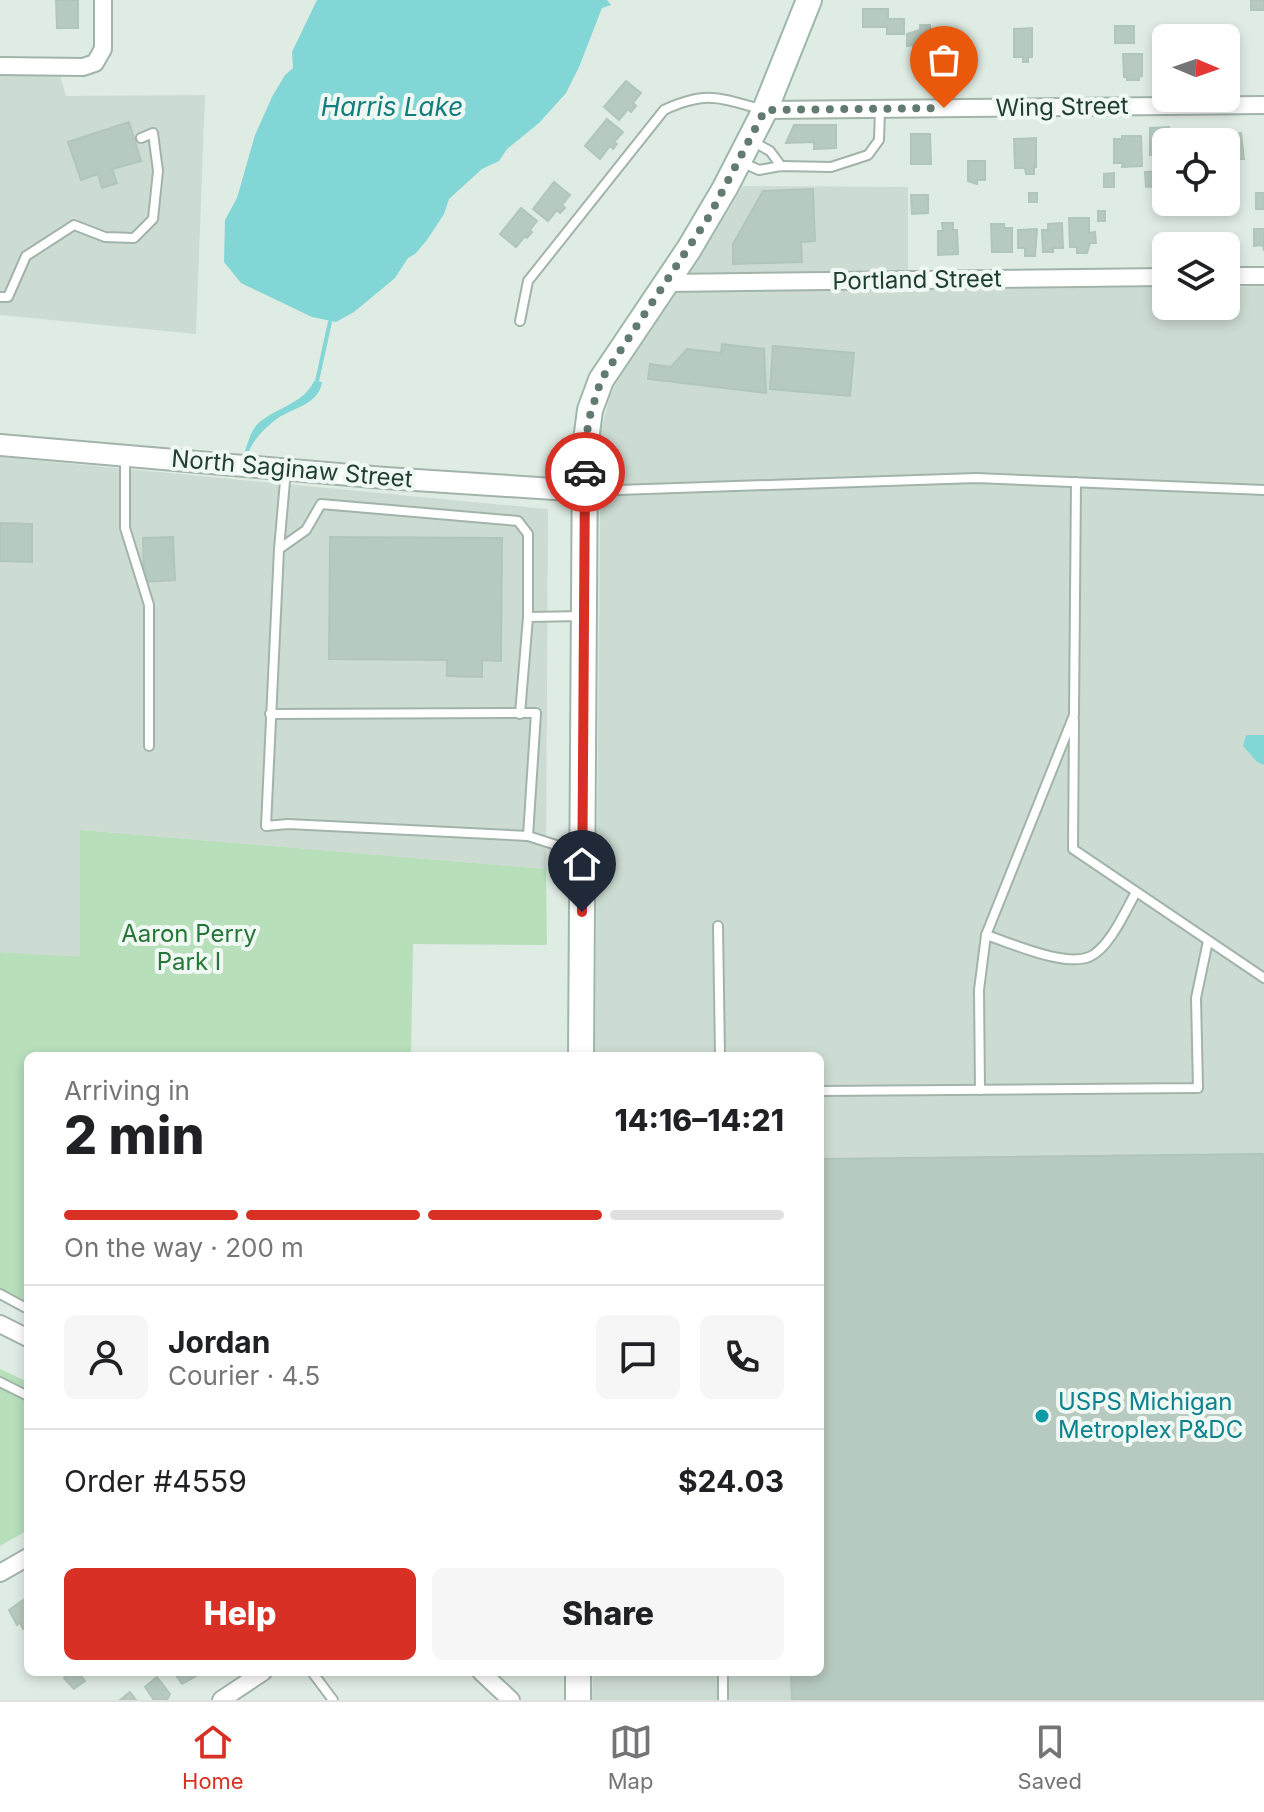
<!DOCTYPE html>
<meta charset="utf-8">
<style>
:root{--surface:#fff;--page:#f6f6f6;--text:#202124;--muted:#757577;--line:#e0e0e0;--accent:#d93025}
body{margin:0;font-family:Inter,sans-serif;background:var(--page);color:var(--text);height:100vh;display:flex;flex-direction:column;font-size:30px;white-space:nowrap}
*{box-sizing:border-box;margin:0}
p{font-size:26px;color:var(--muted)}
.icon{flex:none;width:44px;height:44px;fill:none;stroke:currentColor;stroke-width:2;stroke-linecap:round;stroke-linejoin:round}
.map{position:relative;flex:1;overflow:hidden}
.side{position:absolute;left:24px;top:1052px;width:800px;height:624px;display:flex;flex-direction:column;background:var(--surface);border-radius:12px;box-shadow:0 4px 12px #0003}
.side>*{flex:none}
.needle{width:52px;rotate:92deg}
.fabs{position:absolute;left:1152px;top:24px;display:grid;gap:16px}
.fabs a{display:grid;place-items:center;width:88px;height:88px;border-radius:12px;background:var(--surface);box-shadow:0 4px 12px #0003;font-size:40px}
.pin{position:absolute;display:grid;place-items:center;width:68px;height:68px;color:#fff;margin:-82px -34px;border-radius:50% 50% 50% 0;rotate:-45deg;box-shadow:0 0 8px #0007}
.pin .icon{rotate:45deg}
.courier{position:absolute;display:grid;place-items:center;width:80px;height:80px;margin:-40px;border:6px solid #d93025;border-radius:50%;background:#fff;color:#222;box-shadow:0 2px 10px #0007}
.headline em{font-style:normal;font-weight:800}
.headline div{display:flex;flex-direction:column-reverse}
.headline{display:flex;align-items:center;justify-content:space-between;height:136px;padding:0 40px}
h1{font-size:52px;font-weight:800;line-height:60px}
.bar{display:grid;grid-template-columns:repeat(4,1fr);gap:12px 8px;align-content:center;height:96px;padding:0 40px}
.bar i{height:10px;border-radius:6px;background:var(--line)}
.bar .current{background:var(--accent)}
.bar p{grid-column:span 4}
.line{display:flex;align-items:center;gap:20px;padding:0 40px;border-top:2px solid var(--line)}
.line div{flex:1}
.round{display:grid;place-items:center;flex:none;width:84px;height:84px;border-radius:12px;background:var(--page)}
.cta{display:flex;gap:16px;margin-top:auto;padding:16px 40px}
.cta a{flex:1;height:92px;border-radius:12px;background:var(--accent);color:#fff;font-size:32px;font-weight:800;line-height:92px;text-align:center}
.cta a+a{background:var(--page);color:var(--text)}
.tabs{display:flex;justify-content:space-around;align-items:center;height:112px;border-top:2px solid var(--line);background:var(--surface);font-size:22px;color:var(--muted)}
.tabs a{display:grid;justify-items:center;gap:4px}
.tabs .current{color:var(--accent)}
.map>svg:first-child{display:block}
</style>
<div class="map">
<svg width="1264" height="1700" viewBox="0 0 1264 1700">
<rect width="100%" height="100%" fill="#dfece4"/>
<g fill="#cddcd3">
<polygon points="0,76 60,76 66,96 205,95 196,334 0,315"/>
<polygon points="743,186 908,187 908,271 865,271 866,290 1166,287 1166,306 1226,306 1226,287 1264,286 1264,1700 592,1700 593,1672 820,1672 820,1056 595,1056 601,430 610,396 618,379 703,253"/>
<polygon points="0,457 548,509 546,869 81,830 80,958 0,952"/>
</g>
<g fill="#b6dfba">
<polygon points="80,830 546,869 547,945 413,944 411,1056 28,1056 28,1312 0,1298 0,952 80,957"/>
<polygon points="0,1369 28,1382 28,1530 0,1546"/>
</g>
<g fill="#82d6d5">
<polygon points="317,0 607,0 611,5 602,8 579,67 566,93 539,123 507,149 499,161 482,169 449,199 444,214 427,240 415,254 408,258 395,278 354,312 336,322 312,317 241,283 224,262 225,220 237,198 255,135 272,97 285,75 293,68 292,52"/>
<path d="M314,381L322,382C319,406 289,408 274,421C263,430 255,438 249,451H245C248,443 250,434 255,427C271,408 304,405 314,381Z"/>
<polygon points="1246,735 1264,735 1264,765 1257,762 1243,746"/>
</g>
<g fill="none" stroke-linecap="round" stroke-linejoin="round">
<polyline stroke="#82d6d5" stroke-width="4" points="317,381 330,322"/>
</g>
<g fill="#b7cabf" stroke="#b1c6ba" stroke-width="2">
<polygon points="56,0 78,0 78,28 57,28"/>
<rect x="1251" y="0" width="13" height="10"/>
<polygon points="863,9 888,9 888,19 904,19 904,34 887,34 887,27 863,27"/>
<polygon points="920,25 930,25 931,69 921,69 921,63 914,64 913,45 907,46 907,34 920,30"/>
<rect x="1115" y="26" width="19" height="17"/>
<polygon points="1032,28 1032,57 1028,57 1028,62 1023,62 1023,57 1014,57 1014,29"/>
<polygon points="957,49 957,82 940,82 939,50"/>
<polygon points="1123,54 1142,54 1142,76 1139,77 1139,80 1127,80 1127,77 1124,77"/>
<polygon points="626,81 641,93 633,103 636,106 631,112 628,109 619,120 604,107"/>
<polygon points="607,119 623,132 614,142 617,144 613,149 610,146 600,159 585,146"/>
<polygon points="129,122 141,161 112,169 117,183 102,188 98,174 81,180 68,142"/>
<polygon points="794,125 836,125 836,148 814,149 814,142 786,143"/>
<polygon points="1169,127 1170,142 1166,142 1163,154 1150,155 1150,128"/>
<polygon points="1241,133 1244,159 1226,159 1226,136"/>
<polygon points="911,134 930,134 931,164 911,164"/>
<polygon points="1195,135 1195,142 1175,142 1174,136"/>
<polygon points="1122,136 1141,136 1142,166 1122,167 1123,163 1114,163 1114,139 1122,139"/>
<polygon points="1036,138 1036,167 1034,167 1034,174 1026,174 1025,168 1015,168 1014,139"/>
<polygon points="968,161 985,161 985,180 977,180 977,184 968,181"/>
<polygon points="1160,171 1162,186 1146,187 1145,172"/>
<polygon points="1114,173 1114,187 1104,187 1104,174"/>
<polygon points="554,182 570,195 562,205 565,208 560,213 557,210 548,221 533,209"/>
<polygon points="813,189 815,241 801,242 802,262 733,264 733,244 763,191"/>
<rect x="1029" y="193" width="8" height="9"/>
<rect x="1256" y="193" width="8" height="16"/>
<polygon points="911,195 928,195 928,213 912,214"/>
<polygon points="521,208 537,221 530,230 532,232 527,238 525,236 516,247 500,234"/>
<rect x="1098" y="211" width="7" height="10"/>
<polygon points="1069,218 1089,218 1089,233 1095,232 1096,243 1090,243 1087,253 1077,253 1077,247 1070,247"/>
<polygon points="942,223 953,223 953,230 957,230 958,254 938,255 938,231 943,231"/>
<polygon points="1062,223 1063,248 1053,248 1053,252 1043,252 1042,230 1048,230 1048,224"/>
<polygon points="991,224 1004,224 1004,228 1012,228 1012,252 992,252"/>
<polygon points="1037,229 1035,256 1025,256 1025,248 1018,248 1018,230"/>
<polygon points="1254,229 1264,229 1264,251 1263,245 1254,246"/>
<polygon points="722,344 764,349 766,393 648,379 650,364 671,367 687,349 721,353"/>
<polygon points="773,346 854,353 850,396 770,389"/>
<polygon points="0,523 32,524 32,562 0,561"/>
<polygon points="173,537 175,580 144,582 143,538"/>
<polygon points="330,537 502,538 501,661 482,660 482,677 447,676 447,660 329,659"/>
<polygon points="1264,1154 1264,1700 792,1700 791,1672 820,1672 820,1159"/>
<polygon points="26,1598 28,1626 23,1629 20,1623 17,1625 9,1610"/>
<polygon points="67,1672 78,1672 85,1681 74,1689 64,1678 69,1674"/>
<polygon points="174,1672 196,1672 198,1675 182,1684"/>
<polygon points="157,1677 170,1694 167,1700 154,1700 145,1687"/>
<polygon points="130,1692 136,1700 120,1700"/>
</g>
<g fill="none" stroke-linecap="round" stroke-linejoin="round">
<g stroke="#a2b4aa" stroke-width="12">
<g id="service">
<polyline points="752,141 770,151 781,166"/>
<polyline points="741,162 759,170 781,166 831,167 868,155 879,140 880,109"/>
<polyline points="0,297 8,297 26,256 74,225 105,237 134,238 153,219 158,171 153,133 141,138"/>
<path d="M520,321L528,281L664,110C705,91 718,97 760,109"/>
<polyline points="125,456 125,528 149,605 149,746"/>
<polyline points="589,491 976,478 1264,490"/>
<polyline points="279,549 306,530 321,504 518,521 528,534 528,617"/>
<polyline points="270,714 536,713 528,836 288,824 266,826 279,549 286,470"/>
<polyline points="520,714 528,617 583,616"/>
<polyline points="1074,720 1073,849 1264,978"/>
<polyline points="528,836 578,852"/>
<polyline points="718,926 720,1056"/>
<path d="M986,935C1011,943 1064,967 1089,957C1109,949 1126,910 1136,892"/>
<polyline points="980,1090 979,990 986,935 1074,715 1076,482"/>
<polyline points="820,1091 1198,1088 1196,998 1208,941"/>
<polyline points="0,1294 28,1309"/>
<polyline points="0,1382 28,1396"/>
<polyline points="312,1672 333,1700"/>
<polyline points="723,1672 723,1700"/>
</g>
</g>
<g stroke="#a2b4aa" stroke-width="20">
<g id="minor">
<polyline points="0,66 83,67 95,63 103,49 103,0"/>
<polyline points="765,110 1264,105"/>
<polyline points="1226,276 1264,276"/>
<polyline points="667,283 1166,277"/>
<polyline points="0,1324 28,1338"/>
<polyline points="0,1573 28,1557"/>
<polyline points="481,1672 511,1700"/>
<polyline points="221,1700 263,1672"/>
</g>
</g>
<g stroke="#a2b4aa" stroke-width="24">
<polyline id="tertiary" points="0,445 385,478 585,491"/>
</g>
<g stroke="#9db8aa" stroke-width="28">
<g id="secondary">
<polyline points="581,1056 585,448 590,410 601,380 689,249 725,188 765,110 809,0"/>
<polyline points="578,1700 578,1672"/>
</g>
</g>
<use href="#service" stroke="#fff" stroke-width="8"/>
<use href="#minor" stroke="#fff" stroke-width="16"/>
<use href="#tertiary" stroke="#fff" stroke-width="20"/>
<use href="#secondary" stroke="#fff" stroke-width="24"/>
</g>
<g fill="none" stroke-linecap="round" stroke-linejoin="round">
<polyline stroke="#627a6f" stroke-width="8" stroke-dasharray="0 14.4" points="585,472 588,422 601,380 710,215 765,110 944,108"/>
<polyline stroke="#d93025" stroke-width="10" points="582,912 585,472"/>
</g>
<circle fill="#0f9aa8" stroke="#f0f8f3" stroke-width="3" cx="1042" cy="1416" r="8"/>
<g text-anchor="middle" stroke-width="8" stroke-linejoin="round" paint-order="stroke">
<g font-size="24" fill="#1f3d30" stroke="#f0f8f3">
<text transform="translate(1062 107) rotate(-1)" y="8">Wing Street</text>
<text transform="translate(917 280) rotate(-1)" y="8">Portland Street</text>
<text transform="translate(292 469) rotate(5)" y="8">North Saginaw Street</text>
</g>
<g font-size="24" fill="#267737" stroke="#f0f8f3">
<text x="189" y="942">Aaron Perry<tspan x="189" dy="28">Park I</tspan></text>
</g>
<g font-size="24" fill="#0d838f" stroke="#f0f8f3" text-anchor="start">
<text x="1058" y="1410">USPS Michigan<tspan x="1058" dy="28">Metroplex P&amp;DC</tspan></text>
</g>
<g font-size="26" font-style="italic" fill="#147e7e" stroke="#f0f8f3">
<text x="392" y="116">Harris Lake</text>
</g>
</g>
</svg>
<div class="fabs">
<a><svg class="needle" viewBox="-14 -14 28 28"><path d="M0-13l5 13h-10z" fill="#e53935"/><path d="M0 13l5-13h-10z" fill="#757577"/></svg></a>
<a><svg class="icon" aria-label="locate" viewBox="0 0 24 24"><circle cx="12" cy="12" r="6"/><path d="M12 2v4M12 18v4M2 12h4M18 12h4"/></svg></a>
<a><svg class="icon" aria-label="layers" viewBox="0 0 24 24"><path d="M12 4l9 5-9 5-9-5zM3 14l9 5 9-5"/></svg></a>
</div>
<div class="pin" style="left:944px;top:108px;background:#ea580c"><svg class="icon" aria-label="bag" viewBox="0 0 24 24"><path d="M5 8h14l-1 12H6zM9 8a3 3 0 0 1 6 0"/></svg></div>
<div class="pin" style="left:582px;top:912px;background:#1f2937"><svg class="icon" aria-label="home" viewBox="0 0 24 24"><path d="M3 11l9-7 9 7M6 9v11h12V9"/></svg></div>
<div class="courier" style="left:585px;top:472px"><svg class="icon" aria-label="car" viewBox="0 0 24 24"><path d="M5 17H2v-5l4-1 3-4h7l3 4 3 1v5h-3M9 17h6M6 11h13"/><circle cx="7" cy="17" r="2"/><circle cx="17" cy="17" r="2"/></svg></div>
<section class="side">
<div class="headline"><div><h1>2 min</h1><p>Arriving in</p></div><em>14:16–14:21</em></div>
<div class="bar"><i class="current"></i><i class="current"></i><i class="current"></i><i></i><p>On the way · 200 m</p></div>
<div class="line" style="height:144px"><a class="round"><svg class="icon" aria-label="person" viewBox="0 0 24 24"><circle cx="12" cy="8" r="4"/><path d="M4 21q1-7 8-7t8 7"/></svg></a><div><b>Jordan</b><p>Courier · 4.5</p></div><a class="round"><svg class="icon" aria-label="chat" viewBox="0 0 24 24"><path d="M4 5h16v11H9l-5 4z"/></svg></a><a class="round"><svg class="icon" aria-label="phone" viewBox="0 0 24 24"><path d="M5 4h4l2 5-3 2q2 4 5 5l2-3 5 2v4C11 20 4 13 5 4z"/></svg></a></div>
<div class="line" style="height:104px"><div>Order #4559</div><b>$24.03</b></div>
<div class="cta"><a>Help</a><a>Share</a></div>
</section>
</div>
<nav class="tabs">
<a class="current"><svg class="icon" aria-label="home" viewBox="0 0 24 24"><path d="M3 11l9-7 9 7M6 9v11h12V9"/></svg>Home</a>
<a><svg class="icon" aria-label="map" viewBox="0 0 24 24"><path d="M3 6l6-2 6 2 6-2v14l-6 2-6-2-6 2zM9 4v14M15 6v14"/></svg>Map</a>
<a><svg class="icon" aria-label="saved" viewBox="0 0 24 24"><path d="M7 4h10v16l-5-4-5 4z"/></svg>Saved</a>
</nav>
